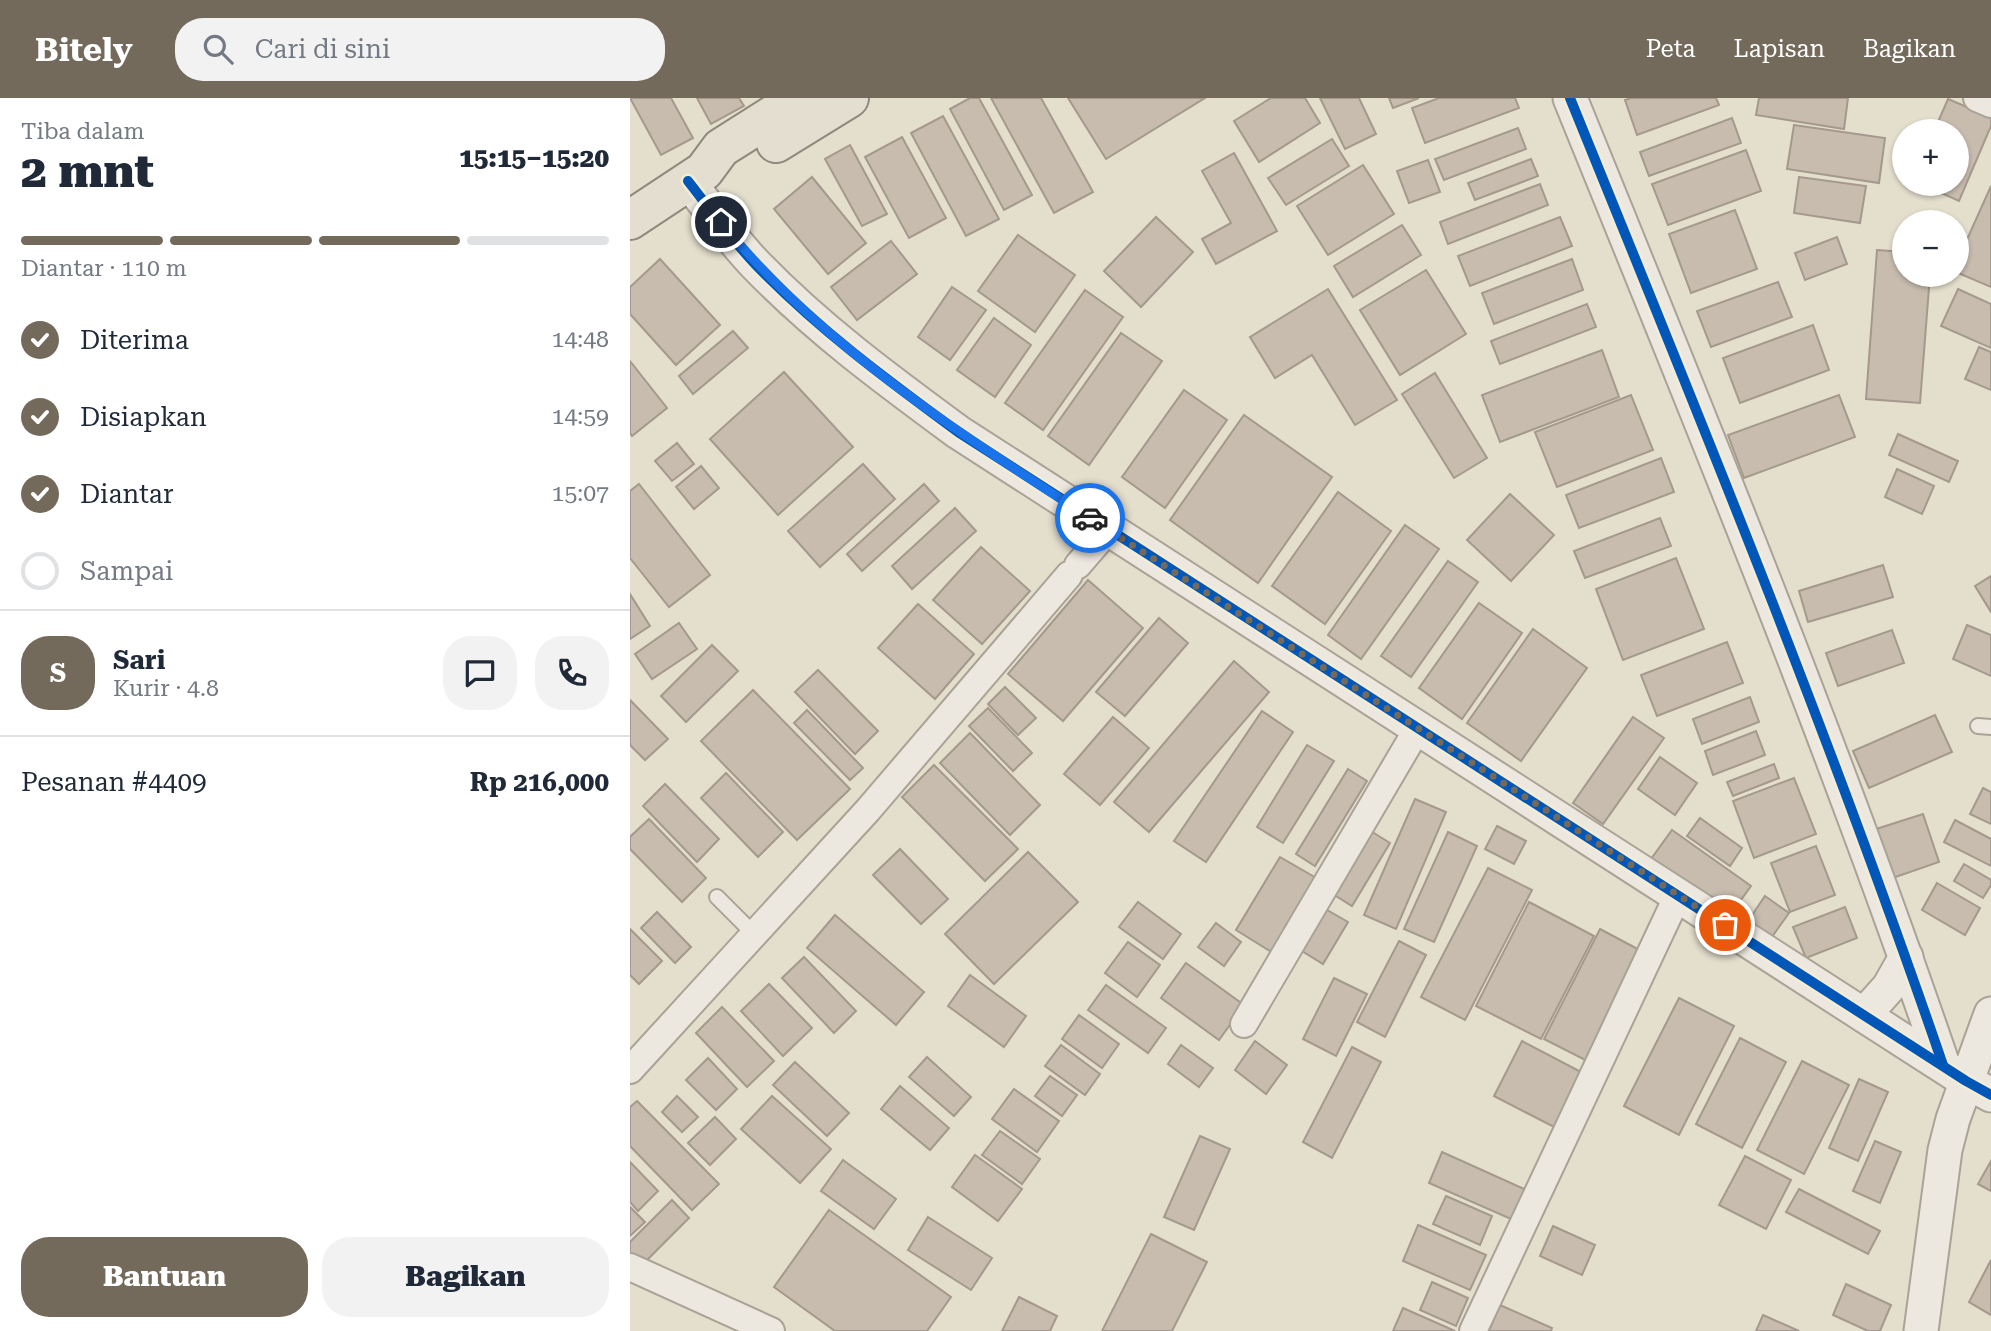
<!DOCTYPE html>
<html lang="id">
<meta charset="utf-8">
<style>
:root{--surface:#fff;--page:#f2f2f3;--text:#1f2937;--muted:#747a83;--line:#e0e1e3;--accent:#746a5b}
body{margin:0;font-family:"Roboto Serif",serif;background:var(--page);color:var(--text);height:100vh;display:flex;flex-direction:column;font-size:26px;white-space:nowrap}
*{box-sizing:border-box;margin:0}
p{font-size:23px;color:var(--muted)}
.icon{flex:none;width:38px;height:38px;fill:none;stroke:currentColor;stroke-width:2;stroke-linecap:round;stroke-linejoin:round}
.map{position:relative;flex:1;overflow:hidden}
.details{display:flex;flex-direction:column;background:var(--surface);width:630px}
.details>*{flex:none}
.fabs{position:absolute;left:1262px;top:21px;display:grid;gap:14px}
.fabs a{display:grid;place-items:center;width:77px;height:77px;border-radius:50%;background:var(--surface);box-shadow:0 2px 5px #0004;font-size:35px}
.pin{position:absolute;display:grid;place-items:center;width:60px;height:60px;color:#fff;margin:-30px;border:4px solid #fff;border-radius:50%;box-shadow:0 2px 7px #0007}
.courier{position:absolute;display:grid;place-items:center;width:70px;height:70px;margin:-35px;border:5px solid #1a73e8;border-radius:50%;background:#fff;color:#222;box-shadow:0 2px 9px #0007}
.overview em{font-style:normal;font-weight:800}
.overview div{display:flex;flex-direction:column-reverse}
.overview{display:flex;align-items:center;justify-content:space-between;height:119px;padding:0 21px}
h1{font-size:46px;font-weight:800;line-height:52px}
.bar{display:grid;grid-template-columns:repeat(4,1fr);gap:10px 7px;align-content:center;height:84px;padding:0 21px}
.bar i{height:9px;border-radius:5px;background:var(--line)}
.bar .current{background:var(--accent)}
.bar p{grid-column:span 4}
.line{display:flex;align-items:center;gap:18px;padding:0 21px;border-top:2px solid var(--line)}
.line div{flex:1}
.round{display:grid;place-items:center;flex:none;width:74px;height:74px;border-radius:28px;background:var(--page)}
ol{padding:0 21px;list-style:none}
li{display:flex;align-items:center;gap:21px;height:77px}
li p{margin-inline-start:auto}
li .icon{padding:7px;border-radius:50%;background:var(--accent);color:#fff;stroke-width:4}
li:last-child{color:var(--muted)}
li i{width:38px;height:38px;border:4px solid var(--line);border-radius:50%}
.button{display:flex;gap:14px;margin-top:auto;padding:14px 21px}
.button a{flex:1;height:80px;border-radius:28px;background:var(--accent);color:#fff;font-size:28px;font-weight:800;line-height:80px;text-align:center}
.button a+a{background:var(--page);color:var(--text)}
header{display:flex;align-items:center;gap:42px;box-sizing:border-box;height:98px;padding:0 35px;background:var(--accent);color:#fff}
header strong{font-size:33px}
nav{display:flex;gap:38px;margin-inline-start:auto;font-size:24px}
.search{width:490px;height:63px;background:var(--page);display:flex;align-items:center;gap:18px;box-sizing:border-box;padding:0 24px;border-radius:28px;color:var(--muted);font-size:26px}
main{display:flex;flex:1;min-height:0}
.map>svg:first-child{display:block}
</style>
<header>
<strong>Bitely</strong>
<div class="search"><svg class="icon" aria-label="search" viewBox="0 0 24 24"><circle cx="10" cy="10" r="6"/><path d="M15 15l6 6"/></svg>Cari di sini</div>
<nav><a>Peta</a><a>Lapisan</a><a>Bagikan</a></nav>
</header>
<main>
<section class="details">
<div class="overview"><div><h1>2 mnt</h1><p>Tiba dalam</p></div><em>15:15–15:20</em></div>
<div class="bar"><i class="current"></i><i class="current"></i><i class="current"></i><i></i><p>Diantar · 110 m</p></div>
<ol>
<li><svg class="icon" aria-label="check" viewBox="0 0 24 24"><path d="M5 12l5 5 9-10"/></svg>Diterima<p>14:48</p></li>
<li><svg class="icon" aria-label="check" viewBox="0 0 24 24"><path d="M5 12l5 5 9-10"/></svg>Disiapkan<p>14:59</p></li>
<li><svg class="icon" aria-label="check" viewBox="0 0 24 24"><path d="M5 12l5 5 9-10"/></svg>Diantar<p>15:07</p></li>
<li><i></i>Sampai</li>
</ol>
<div class="line" style="height:126px"><b class="round" style="background:var(--accent);color:#fff">S</b><div><b>Sari</b><p>Kurir · 4.8</p></div><a class="round"><svg class="icon" aria-label="chat" viewBox="0 0 24 24"><path d="M4 5h16v11H9l-5 4z"/></svg></a><a class="round"><svg class="icon" aria-label="phone" viewBox="0 0 24 24"><path d="M5 4h4l2 5-3 2q2 4 5 5l2-3 5 2v4C11 20 4 13 5 4z"/></svg></a></div>
<div class="line" style="height:91px"><div>Pesanan #4409</div><b>Rp 216,000</b></div>
<div class="button"><a>Bantuan</a><a>Bagikan</a></div>
</section>
<div class="map">
<svg width="1361" height="1233" viewBox="0 0 1361 1233">
<rect width="100%" height="100%" fill="#e4decd"/>
<g fill="#c7bcae" stroke="#a4998c" stroke-width="2">
<polygon points="0,0 41,0 63,40 31,57"/>
<polygon points="67,0 109,0 114,8 81,26"/>
<polygon points="340,0 349,0 402,97 374,112 320,11"/>
<polygon points="361,0 411,0 463,94 424,115"/>
<polygon points="438,0 575,0 476,61"/>
<polygon points="641,0 675,0 690,25 629,64 604,23"/>
<polygon points="690,0 729,0 746,36 715,51"/>
<polygon points="759,0 789,0 763,10"/>
<polygon points="809,0 885,0 889,10 795,45 782,10"/>
<polygon points="1001,0 1086,0 1089,7 1007,37 995,2"/>
<polygon points="1129,0 1218,0 1214,31 1126,17"/>
<polygon points="1318,1 1361,19 1361,28 1329,103 1291,86 1326,86 1326,33 1304,33"/>
<polygon points="313,18 369,121 336,138 281,35"/>
<polygon points="1102,20 1111,45 1019,78 1010,54"/>
<polygon points="1164,27 1255,40 1249,85 1157,71"/>
<polygon points="888,30 896,51 814,82 805,61"/>
<polygon points="272,39 316,120 279,140 235,59"/>
<polygon points="702,41 719,68 656,107 638,80"/>
<polygon points="220,47 257,116 232,128 195,61"/>
<polygon points="1116,52 1131,93 1038,127 1022,86"/>
<polygon points="604,55 647,133 586,166 572,141 601,125 572,73"/>
<polygon points="901,61 908,78 845,102 838,85"/>
<polygon points="798,62 810,94 779,105 767,73"/>
<polygon points="733,67 764,116 698,157 667,108"/>
<polygon points="182,79 236,145 198,176 144,111"/>
<polygon points="1169,79 1236,88 1230,125 1164,115"/>
<polygon points="910,86 918,107 818,146 810,124"/>
<polygon points="1361,88 1361,189 1326,174 1326,166"/>
<polygon points="1105,112 1127,171 1061,195 1039,136"/>
<polygon points="526,119 563,154 511,209 474,173"/>
<polygon points="930,119 942,148 840,188 828,158"/>
<polygon points="772,127 791,157 723,199 704,168"/>
<polygon points="388,137 445,177 405,234 348,193"/>
<polygon points="1207,139 1217,166 1175,182 1165,155"/>
<polygon points="261,143 287,176 227,222 201,189"/>
<polygon points="1247,152 1274,154 1274,177 1300,177 1290,305 1236,301"/>
<polygon points="30,161 90,227 46,267 0,216 0,189"/>
<polygon points="942,161 953,192 864,226 852,195"/>
<polygon points="796,172 836,236 770,277 730,212"/>
<polygon points="1148,184 1162,219 1081,249 1067,213"/>
<polygon points="322,189 356,212 320,262 288,239"/>
<polygon points="698,191 767,302 725,327 682,257 645,280 620,239"/>
<polygon points="1328,191 1361,206 1361,250 1311,228"/>
<polygon points="455,192 493,219 413,332 375,305"/>
<polygon points="957,206 966,229 870,266 861,243"/>
<polygon points="364,220 401,247 365,299 327,272"/>
<polygon points="1183,227 1199,272 1110,305 1093,260"/>
<polygon points="103,233 118,250 63,296 49,278"/>
<polygon points="491,235 532,263 459,367 418,338"/>
<polygon points="1349,249 1361,254 1361,292 1335,281"/>
<polygon points="972,252 989,299 870,344 852,297"/>
<polygon points="0,263 37,310 2,338 0,335"/>
<polygon points="154,274 223,349 148,417 80,341"/>
<polygon points="805,275 857,360 824,380 772,296"/>
<polygon points="554,292 597,322 535,410 492,379"/>
<polygon points="1001,297 1023,352 927,389 905,334"/>
<polygon points="1209,297 1225,339 1114,380 1098,337"/>
<polygon points="614,317 702,379 628,485 540,422"/>
<polygon points="1268,336 1328,363 1319,384 1259,357"/>
<polygon points="47,345 64,366 42,383 25,363"/>
<polygon points="1031,360 1044,394 949,430 936,397"/>
<polygon points="233,366 265,401 190,469 158,433"/>
<polygon points="71,368 89,390 64,411 46,389"/>
<polygon points="1267,371 1304,388 1292,416 1255,399"/>
<polygon points="9,386 80,477 39,509 0,460 0,393"/>
<polygon points="294,386 309,403 232,473 217,456"/>
<polygon points="708,394 761,433 695,526 642,488"/>
<polygon points="880,396 924,437 881,483 837,442"/>
<polygon points="325,410 346,433 282,491 262,468"/>
<polygon points="1030,420 1041,448 955,480 944,453"/>
<polygon points="775,427 809,451 731,561 698,537"/>
<polygon points="351,449 400,493 352,546 303,502"/>
<polygon points="1046,460 1074,531 993,562 966,491"/>
<polygon points="818,463 848,484 781,579 751,558"/>
<polygon points="1253,467 1263,499 1178,524 1169,493"/>
<polygon points="1361,478 1361,514 1345,488"/>
<polygon points="458,482 513,530 433,623 378,576"/>
<polygon points="0,496 20,528 0,541"/>
<polygon points="849,505 892,535 832,621 789,590"/>
<polygon points="288,506 344,556 305,601 248,550"/>
<polygon points="529,520 558,545 495,618 466,594"/>
<polygon points="49,525 67,551 22,581 5,556"/>
<polygon points="1337,527 1361,537 1361,578 1323,561"/>
<polygon points="903,531 957,570 891,663 837,625"/>
<polygon points="1262,532 1274,565 1208,588 1196,555"/>
<polygon points="1097,544 1113,585 1027,618 1011,577"/>
<polygon points="82,547 108,573 56,624 31,598"/>
<polygon points="604,563 639,594 519,734 484,704"/>
<polygon points="188,572 248,633 225,656 165,594"/>
<polygon points="375,589 406,620 388,637 358,606"/>
<polygon points="123,592 220,691 167,742 71,643"/>
<polygon points="1120,599 1129,624 1072,646 1063,621"/>
<polygon points="0,602 38,641 15,662 0,647"/>
<polygon points="358,610 402,655 383,673 339,628"/>
<polygon points="177,612 233,670 220,682 164,625"/>
<polygon points="632,613 663,634 576,764 544,743"/>
<polygon points="1305,617 1322,654 1239,690 1223,653"/>
<polygon points="483,619 519,650 470,707 434,676"/>
<polygon points="1003,619 1034,640 973,726 943,705"/>
<polygon points="1126,633 1135,657 1083,677 1075,653"/>
<polygon points="340,635 410,707 380,737 310,665"/>
<polygon points="677,647 704,663 653,745 627,729"/>
<polygon points="1030,659 1067,685 1045,717 1008,691"/>
<polygon points="1144,666 1149,680 1103,698 1097,684"/>
<polygon points="304,667 388,751 355,783 272,699"/>
<polygon points="718,671 737,683 685,768 666,756"/>
<polygon points="96,675 153,734 128,759 71,700"/>
<polygon points="1164,680 1186,736 1124,760 1103,703"/>
<polygon points="35,686 89,741 67,764 13,708"/>
<polygon points="1353,690 1361,694 1361,726 1340,716"/>
<polygon points="785,701 816,714 766,831 734,817"/>
<polygon points="1293,716 1309,764 1257,782 1240,733"/>
<polygon points="1070,720 1112,750 1100,768 1057,738"/>
<polygon points="19,721 76,780 52,804 0,751 0,739"/>
<polygon points="1325,722 1361,741 1361,768 1314,744"/>
<polygon points="867,728 896,743 884,766 855,751"/>
<polygon points="736,730 760,745 722,808 698,793"/>
<polygon points="1042,732 1121,788 1100,817 1021,761"/>
<polygon points="818,734 847,748 804,844 774,831"/>
<polygon points="1186,748 1205,797 1160,814 1141,765"/>
<polygon points="270,751 318,801 291,826 243,777"/>
<polygon points="398,754 448,804 364,886 315,836"/>
<polygon points="650,759 688,781 643,855 606,832"/>
<polygon points="1334,766 1361,782 1361,787 1353,800 1324,783"/>
<polygon points="858,770 902,792 835,922 791,899"/>
<polygon points="1307,785 1350,810 1335,837 1292,812"/>
<polygon points="1135,798 1159,815 1139,843 1116,826"/>
<polygon points="508,804 551,836 533,861 489,829"/>
<polygon points="899,804 964,838 911,941 846,908"/>
<polygon points="692,809 718,824 693,866 667,850"/>
<polygon points="1215,809 1227,840 1176,860 1163,829"/>
<polygon points="27,814 61,849 45,865 11,830"/>
<polygon points="205,817 294,894 266,927 177,850"/>
<polygon points="586,825 611,844 594,868 568,849"/>
<polygon points="0,831 32,863 9,886 0,877"/>
<polygon points="970,831 1017,856 961,965 914,941"/>
<polygon points="769,843 796,857 755,939 727,924"/>
<polygon points="498,844 530,867 507,899 475,875"/>
<polygon points="174,859 226,913 204,935 152,880"/>
<polygon points="556,865 614,907 589,942 531,900"/>
<polygon points="340,877 396,918 374,949 318,908"/>
<polygon points="704,880 737,896 706,958 673,941"/>
<polygon points="139,886 182,930 153,958 111,913"/>
<polygon points="476,887 536,930 518,955 458,912"/>
<polygon points="1049,900 1104,928 1049,1037 994,1008"/>
<polygon points="92,909 144,963 117,989 66,935"/>
<polygon points="449,917 489,946 472,970 432,941"/>
<polygon points="1110,940 1156,964 1112,1050 1066,1026"/>
<polygon points="625,943 657,967 636,996 605,972"/>
<polygon points="892,943 951,974 924,1029 864,998"/>
<polygon points="431,947 470,976 455,997 415,968"/>
<polygon points="551,947 583,970 569,989 538,966"/>
<polygon points="722,949 751,964 702,1060 673,1044"/>
<polygon points="297,959 341,999 324,1018 279,979"/>
<polygon points="78,960 107,991 86,1012 56,982"/>
<polygon points="1172,963 1219,987 1174,1076 1127,1052"/>
<polygon points="165,964 219,1015 197,1038 143,987"/>
<polygon points="420,978 447,997 432,1018 405,998"/>
<polygon points="1229,981 1258,994 1228,1063 1199,1050"/>
<polygon points="270,988 319,1030 300,1052 251,1011"/>
<polygon points="384,991 429,1023 407,1054 362,1021"/>
<polygon points="47,998 68,1019 52,1034 32,1014"/>
<polygon points="142,998 201,1051 170,1085 111,1031"/>
<polygon points="7,1003 89,1086 62,1112 0,1048 0,1009"/>
<polygon points="85,1019 106,1041 80,1067 58,1045"/>
<polygon points="370,1033 410,1061 392,1086 352,1057"/>
<polygon points="570,1038 600,1051 564,1132 534,1119"/>
<polygon points="1245,1043 1271,1054 1250,1105 1223,1093"/>
<polygon points="812,1054 903,1095 890,1125 799,1085"/>
<polygon points="345,1057 392,1091 368,1123 322,1089"/>
<polygon points="1115,1058 1161,1082 1136,1131 1089,1107"/>
<polygon points="213,1062 266,1101 244,1131 191,1093"/>
<polygon points="1361,1063 1361,1093 1348,1086"/>
<polygon points="0,1064 28,1093 8,1113 0,1104"/>
<polygon points="1169,1091 1250,1133 1238,1156 1156,1114"/>
<polygon points="816,1098 862,1118 850,1147 803,1126"/>
<polygon points="42,1102 59,1120 12,1167 0,1155 0,1144"/>
<polygon points="0,1109 15,1124 0,1138"/>
<polygon points="199,1112 321,1199 297,1233 205,1233 144,1189"/>
<polygon points="298,1119 362,1160 341,1192 278,1152"/>
<polygon points="788,1127 856,1157 840,1192 773,1163"/>
<polygon points="923,1128 965,1147 952,1177 910,1158"/>
<polygon points="521,1136 577,1164 542,1233 472,1233"/>
<polygon points="1361,1162 1361,1217 1339,1204"/>
<polygon points="802,1184 838,1200 826,1228 790,1212"/>
<polygon points="1216,1186 1261,1207 1250,1233 1238,1233 1203,1217"/>
<polygon points="389,1199 427,1218 420,1233 372,1233"/>
<polygon points="870,1207 922,1230 921,1233 859,1233"/>
<polygon points="773,1210 825,1233 763,1233"/>
<polygon points="1133,1217 1169,1233 1126,1233"/>
</g>
<g fill="none" stroke-linecap="round" stroke-linejoin="round">
<g stroke="#a9a396" stroke-width="18">
<g id="service">
<polyline points="1348,628 1361,629"/>
<polyline points="87,799 124,836"/>
</g>
</g>
<g stroke="#a9a396" stroke-width="30">
<g id="minor">
<polyline points="1347,0 1361,6"/>
<polyline points="448,467 478,432"/>
<polyline points="614,926 788,630"/>
<polyline points="0,972 238,712 439,477"/>
<polyline points="0,1169 141,1233"/>
<polyline points="843,1233 1048,797"/>
</g>
</g>
<g stroke="#a9a396" stroke-width="37">
<g id="tertiary">
<path d="M940,0C1070,320 1201,640 1313,967"/>
<path d="M58,83C80,111 101,141 126,167C188,231 256,281 328,334L1336,983L1361,997"/>
<polyline points="1234,917 1259,889 1276,859"/>
<polyline points="1291,1233 1315,1052 1323,1021 1361,916"/>
</g>
</g>
<g stroke="#8f887d" stroke-width="42">
<g id="primary">
<polyline points="146,45 219,0"/>
<polyline points="0,122 74,73 91,50 170,0"/>
</g>
</g>
<use href="#service" stroke="#ece8df" stroke-width="14"/>
<use href="#minor" stroke="#ece8df" stroke-width="26"/>
<use href="#tertiary" stroke="#ece8df" stroke-width="33"/>
<use href="#primary" stroke="#e3ded0" stroke-width="38"/>
<g stroke="#f4ecd3" stroke-width="15">
<g id="cycleway">
<path d="M940,0C1070,320 1201,640 1313,967"/>
<path d="M58,83C80,111 101,141 126,167C188,231 256,281 328,334L1336,983L1361,997"/>
</g>
</g>
<use href="#cycleway" stroke="#0057b8" stroke-width="10"/>
</g>
<g fill="none" stroke-linecap="round" stroke-linejoin="round">
<polyline stroke="#746a5b" stroke-width="7" stroke-dasharray="0 12.6" points="460,420 1095,827"/>
<path stroke="#1a73e8" stroke-width="9" d="M91,124C191,248 327,333 460,420"/>
</g>
</svg>
<div class="fabs">
<a>+</a>
<a>−</a>
</div>
<div class="pin" style="left:1095px;top:827px;background:#ea580c"><svg class="icon" aria-label="bag" viewBox="0 0 24 24"><path d="M5 8h14l-1 12H6zM9 8a3 3 0 0 1 6 0"/></svg></div>
<div class="pin" style="left:91px;top:124px;background:#1f2937"><svg class="icon" aria-label="home" viewBox="0 0 24 24"><path d="M3 11l9-7 9 7M6 9v11h12V9"/></svg></div>
<div class="courier" style="left:460px;top:420px"><svg class="icon" aria-label="car" viewBox="0 0 24 24"><path d="M5 17H2v-5l4-1 3-4h7l3 4 3 1v5h-3M9 17h6M6 11h13"/><circle cx="7" cy="17" r="2"/><circle cx="17" cy="17" r="2"/></svg></div>
</div>
</main>
